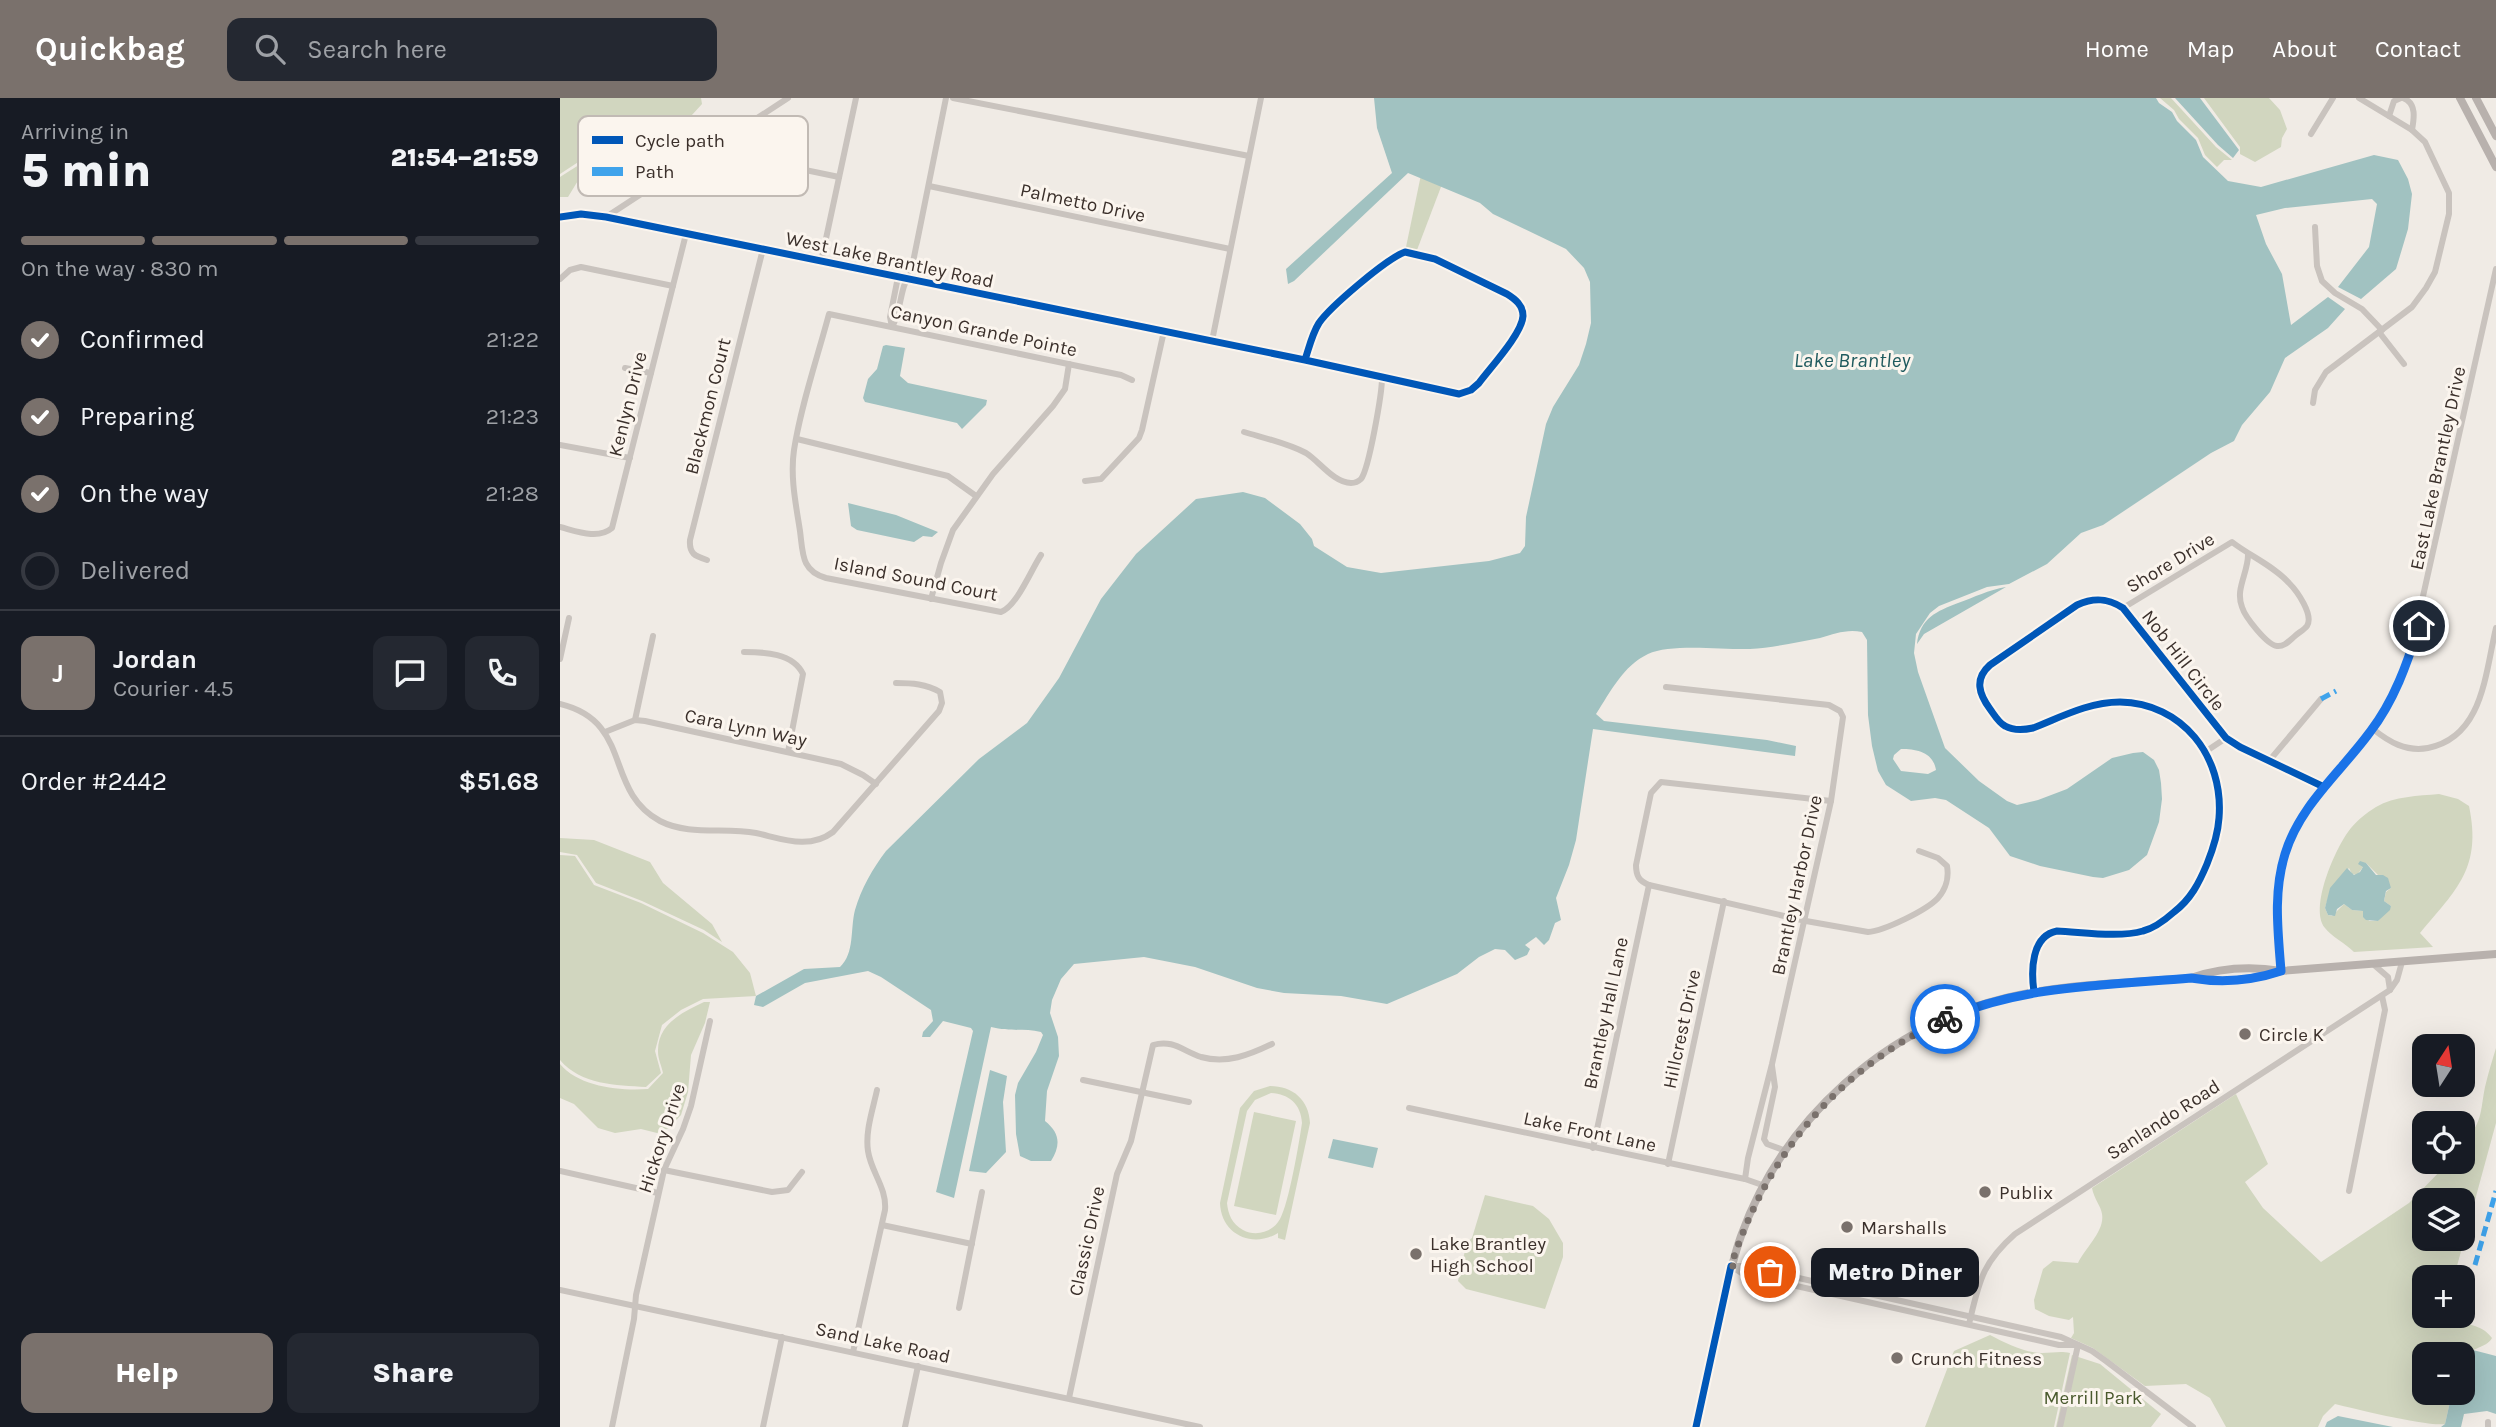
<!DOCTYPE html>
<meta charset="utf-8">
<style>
:root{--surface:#171b24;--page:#242831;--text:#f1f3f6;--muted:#9ea1a6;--line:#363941;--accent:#7a716c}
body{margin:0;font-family:Karla,sans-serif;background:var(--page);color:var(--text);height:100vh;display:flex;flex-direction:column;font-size:26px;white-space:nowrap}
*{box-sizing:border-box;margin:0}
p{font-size:23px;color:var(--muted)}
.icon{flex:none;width:38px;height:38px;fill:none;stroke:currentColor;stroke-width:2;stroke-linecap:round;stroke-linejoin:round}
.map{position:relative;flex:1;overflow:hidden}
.panel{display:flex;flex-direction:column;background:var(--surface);width:560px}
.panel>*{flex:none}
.needle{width:46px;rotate:12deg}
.tools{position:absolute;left:1852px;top:936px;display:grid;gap:14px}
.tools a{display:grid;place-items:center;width:63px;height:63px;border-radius:14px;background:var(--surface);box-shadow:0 7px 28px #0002;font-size:35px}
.pin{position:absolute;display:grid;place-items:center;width:60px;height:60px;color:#fff;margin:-30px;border:4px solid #fff;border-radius:50%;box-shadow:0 2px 7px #0007}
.courier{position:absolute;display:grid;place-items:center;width:70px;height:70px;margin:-35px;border:5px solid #1a73e8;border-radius:50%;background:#fff;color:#222;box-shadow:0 2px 9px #0007}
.bubble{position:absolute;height:49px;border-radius:14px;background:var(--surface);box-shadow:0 7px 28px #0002;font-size:23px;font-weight:800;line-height:49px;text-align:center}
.headline em{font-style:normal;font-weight:800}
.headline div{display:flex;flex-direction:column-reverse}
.headline{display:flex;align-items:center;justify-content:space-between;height:119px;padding:0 21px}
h1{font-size:46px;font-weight:800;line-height:52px}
.bar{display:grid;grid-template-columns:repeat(4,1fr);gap:10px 7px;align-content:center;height:84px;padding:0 21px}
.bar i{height:9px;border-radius:5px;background:var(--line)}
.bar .selected{background:var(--accent)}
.bar p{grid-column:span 4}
.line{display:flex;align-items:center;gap:18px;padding:0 21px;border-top:2px solid var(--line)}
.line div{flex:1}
.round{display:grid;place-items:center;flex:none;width:74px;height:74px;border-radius:14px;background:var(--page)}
ol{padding:0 21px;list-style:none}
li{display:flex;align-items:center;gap:21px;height:77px}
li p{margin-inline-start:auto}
li .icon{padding:7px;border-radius:50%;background:var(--accent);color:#fff;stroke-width:4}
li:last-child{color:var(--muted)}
li i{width:38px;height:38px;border:4px solid var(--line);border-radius:50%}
.primary-button{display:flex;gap:14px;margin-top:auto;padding:14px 21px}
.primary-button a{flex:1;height:80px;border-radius:14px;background:var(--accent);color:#fff;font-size:28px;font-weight:800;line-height:80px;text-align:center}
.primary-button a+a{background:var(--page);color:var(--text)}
header{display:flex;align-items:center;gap:42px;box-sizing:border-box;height:98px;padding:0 35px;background:var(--accent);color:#fff}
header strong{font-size:33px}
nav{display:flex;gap:38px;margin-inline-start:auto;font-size:24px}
.search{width:490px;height:63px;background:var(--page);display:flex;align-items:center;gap:18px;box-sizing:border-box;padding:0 24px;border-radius:14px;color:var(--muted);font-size:26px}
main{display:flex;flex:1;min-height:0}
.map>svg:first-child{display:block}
</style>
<header>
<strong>Quickbag</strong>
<div class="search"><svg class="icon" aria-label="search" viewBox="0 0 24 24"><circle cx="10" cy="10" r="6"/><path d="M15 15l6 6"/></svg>Search here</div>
<nav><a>Home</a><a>Map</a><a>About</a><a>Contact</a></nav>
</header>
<main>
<section class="panel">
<div class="headline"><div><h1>5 min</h1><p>Arriving in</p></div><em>21:54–21:59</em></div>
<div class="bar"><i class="selected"></i><i class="selected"></i><i class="selected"></i><i></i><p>On the way · 830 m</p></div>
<ol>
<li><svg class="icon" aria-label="check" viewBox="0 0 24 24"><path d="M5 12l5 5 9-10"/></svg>Confirmed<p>21:22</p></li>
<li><svg class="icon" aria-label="check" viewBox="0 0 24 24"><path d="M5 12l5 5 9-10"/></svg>Preparing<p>21:23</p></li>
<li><svg class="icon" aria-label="check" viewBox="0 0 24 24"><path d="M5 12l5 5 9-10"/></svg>On the way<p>21:28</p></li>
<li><i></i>Delivered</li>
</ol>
<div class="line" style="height:126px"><b class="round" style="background:var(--accent);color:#fff">J</b><div><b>Jordan</b><p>Courier · 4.5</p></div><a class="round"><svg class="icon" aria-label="chat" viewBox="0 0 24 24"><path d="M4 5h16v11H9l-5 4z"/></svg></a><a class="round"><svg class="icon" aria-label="phone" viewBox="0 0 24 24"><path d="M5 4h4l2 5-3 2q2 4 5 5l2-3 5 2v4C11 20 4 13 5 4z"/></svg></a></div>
<div class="line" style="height:91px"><div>Order #2442</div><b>$51.68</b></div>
<div class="primary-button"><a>Help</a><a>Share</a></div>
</section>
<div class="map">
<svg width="1936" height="1329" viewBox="0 0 1936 1329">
<rect width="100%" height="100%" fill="#f0ebe5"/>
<g fill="#d1d6bf" fill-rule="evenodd">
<polygon points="0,0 141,0 142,6 121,29 71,39 62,48 32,55 0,76"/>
<polygon points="1600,0 1611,0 1656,49 1672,62 1664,62 1657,69 1645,57 1638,40 1619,21 1614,12"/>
<polygon points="1644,0 1709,0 1720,12 1727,31 1722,40 1721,49 1695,64 1680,56 1680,49"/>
<path d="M92,38C78,69 64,60 38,62L19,81L8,99H0V79L33,58L62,51L72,42Z"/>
<polygon points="862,72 884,81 857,152 846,149"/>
<path d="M1879,696L1898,701L1909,708C1922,770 1897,791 1860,835L1873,849L1794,854C1785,845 1772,839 1765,830C1749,810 1775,752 1788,734C1795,724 1806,715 1816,709C1835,698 1858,698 1879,696ZM1806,765L1831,790L1826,794L1824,803L1831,808L1818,823H1809L1804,813L1792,812L1784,806L1772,818L1768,817L1765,810C1772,787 1773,787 1789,770L1792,776L1797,777Z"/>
<polygon points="0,740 34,742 90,764 103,785 152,826 162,844 144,832 82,803 36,785 17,757 0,754"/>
<path d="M0,757L15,758L34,787L81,805L143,835L173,854L190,875L196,898L143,901L121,912L102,927L95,953L101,975L86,989C56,987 21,987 0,962Z"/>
<path d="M144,904H150L145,925L131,957L128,994L121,1017L109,1030L97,1035L81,1031L55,1035L38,1030L14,1006L0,1000V966C19,989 60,993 88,991L103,975C102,969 98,961 98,954C97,926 123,914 144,904Z"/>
<path d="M1936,950V1025L1894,1179L1864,1180V1218H1893C1907,1230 1920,1224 1932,1240C1926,1251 1909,1249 1902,1262V1256H1864V1295H1892L1885,1326C1869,1329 1795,1311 1775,1306L1763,1318L1758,1329H1666L1650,1300L1626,1286L1585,1288L1533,1250L1511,1240L1514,1235L1513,1219L1509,1222L1489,1218L1475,1211L1474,1202L1483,1171L1493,1163L1518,1165C1525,1150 1545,1133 1542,1116C1541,1108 1534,1101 1532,1090L1676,996L1708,1066L1685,1084L1703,1110L1761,1164L1849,1105L1889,1064H1902V1045C1923,1026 1920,1014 1925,989C1928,976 1932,963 1936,950ZM1864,1102H1902V1141H1864Z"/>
<path d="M710,988C733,988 749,1002 750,1025L725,1142L718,1140V1135C692,1151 661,1136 660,1105L680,1010L694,993ZM711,995C729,996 741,1006 742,1025C739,1045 729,1105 720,1121C713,1134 696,1139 683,1132C672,1126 668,1116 667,1105L687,1013L695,1002Z"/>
<polygon points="694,1014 736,1023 716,1117 674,1108"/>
<polygon points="925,1097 973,1108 989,1121 1003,1145 1003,1159 985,1211 906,1191 898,1183 907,1144 912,1140"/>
<path d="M1430,1237C1445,1245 1465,1255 1482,1255C1493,1255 1500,1253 1510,1255L1494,1329H1365L1394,1253Z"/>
<polygon points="1512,1257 1540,1266 1601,1316 1591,1329 1496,1329"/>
</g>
<g fill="#a1c2c1" fill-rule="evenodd">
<path d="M814,0H1596L1599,5L1612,14L1617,23L1636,42L1643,59L1668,83L1701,89L1814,57L1838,62L1848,81L1852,96L1848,131L1836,171L1801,201L1778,189L1809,149L1817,106L1812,101L1725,110L1696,117L1706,146L1722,176L1731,227L1768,199L1785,211L1768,230L1725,260L1710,294L1682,327L1674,343L1651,355L1543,427L1521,435L1487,466L1449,486L1427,489L1379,508L1370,515L1356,536L1354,555L1358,574L1385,650L1419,683L1447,703L1457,707L1478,702L1507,691L1552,660L1573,655L1583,654L1594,662L1599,672L1601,685L1602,701L1599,724L1587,757L1569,772L1543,780L1533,779L1480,768L1450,758L1429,730L1386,702L1375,700L1351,703L1326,687L1318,673L1312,648L1308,617L1307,542L1302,534C1286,531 1275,536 1260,540C1237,544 1213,550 1190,551C1164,552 1111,545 1088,556C1063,568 1051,593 1036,616L1044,623L1207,642L1236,648L1235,658L1033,631L1016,742L1009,767L996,800L1001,822L995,825L989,842L984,847L976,839L965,847L970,851L967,857L955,862L945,852L935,851L919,859L897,876L827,906L781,898L724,895L697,890L635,869L584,859L514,866L501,881L492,902L490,915L498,939L499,958L487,993L485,1023C500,1035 501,1047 491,1063H471L460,1058L456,1036L455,997L458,985L476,954L483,937L481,934C464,930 450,934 431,929L394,1100L376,1094L413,933L411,930L383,923L370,939H362L363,934L373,923L371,912L321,879L308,873L245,885L203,909L194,907L196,898L244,871L280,869C295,855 290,831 295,812C301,791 313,770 326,753L419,661L467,625L499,580L541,501L576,456L636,401L683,394L705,400L740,426L752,441L754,448L787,469L821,475L929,463L960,455L965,448L966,419L986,326L993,309L1019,267L1026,246L1031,225L1030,184L1024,170L1006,151L933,116L920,105L848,75L734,183L728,186L726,171L832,75L817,30ZM1341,651C1357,651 1373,654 1376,672L1368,676L1341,673L1333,661L1334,657Z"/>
<polygon points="1615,0 1640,0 1679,52 1673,60 1658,47"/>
<polygon points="326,247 345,250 340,278 348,285 427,302 426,307 402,331 397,325 305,304 303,300 308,281 317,271 323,248"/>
<polygon points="288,405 336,417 378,434 372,439 363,438 354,444 297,432 291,428"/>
<path d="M1446,489L1364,536L1357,546C1360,520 1377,513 1398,505C1415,499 1428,492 1446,489Z"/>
<polygon points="1800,763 1806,765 1816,777 1823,777 1828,780 1831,790 1826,793 1824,803 1831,808 1830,812 1818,823 1806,822 1803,819 1803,813 1792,812 1784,806 1777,811 1775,818 1768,817 1765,810 1770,790 1787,770 1794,777 1800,774 1803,769 1798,766"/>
<polygon points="430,972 447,978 443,1004 446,1054 426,1075 409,1073"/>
<polygon points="773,1041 818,1050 813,1070 768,1060"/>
<polygon points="1913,1252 1936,1258 1936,1316 1927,1313 1904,1316 1901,1329 1881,1329 1885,1326 1892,1295 1902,1295 1902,1262 1905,1257"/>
<polygon points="1778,1318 1833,1329 1765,1329 1767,1324"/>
</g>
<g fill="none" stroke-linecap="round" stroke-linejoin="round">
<g stroke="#c9c3be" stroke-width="6">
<polyline points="393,0 689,58"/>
<path d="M1843,0C1857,5 1854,21 1852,32"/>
<polyline points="1829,18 1834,3 1841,0"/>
<polyline points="1751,36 1773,0"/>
<polyline points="149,52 279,79"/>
<polyline points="369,88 670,151"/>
<path d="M0,119L21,116L46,119L745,262L899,296L911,292L919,285C930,270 962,236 963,218C963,207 955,201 947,196L875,161L845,154C826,161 770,209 759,225C752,236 749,250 745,262"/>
<polyline points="46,119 228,0"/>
<polyline points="1755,129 1757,168 1762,183 1775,195 1802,211 1822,232"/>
<polyline points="261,164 296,0"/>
<path d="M338,179L330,219L332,229C342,212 339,190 351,174L386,0"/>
<polyline points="0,181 10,172 21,169 113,188"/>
<polyline points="1819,234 1844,266"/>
<polyline points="652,243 701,0"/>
<polyline points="65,270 91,275"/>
<polyline points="1753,305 1755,292 1766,274 1852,209 1866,190 1875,174 1889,116 1889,95 1865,44 1852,32 1799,0"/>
<path d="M684,334C704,340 727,345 746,355C759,363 774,385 791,385C795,385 798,384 801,381C809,371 822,295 822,280"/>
<polyline points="237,341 388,378 416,398"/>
<polyline points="0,347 70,360"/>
<polyline points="525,383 541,381 579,340 582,332 604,233"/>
<path d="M0,429C16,433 38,442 52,430L126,136"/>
<path d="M481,457C471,472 457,508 441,514L266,480C241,473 243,455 240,433C236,407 230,379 234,352C241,307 257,261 269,216L561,277L572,282"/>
<path d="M147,462C135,458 129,456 130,442L203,151"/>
<polyline points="371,501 381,465 393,432 433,376 493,308 505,291 509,266"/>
<path d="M1563,510L1672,444C1690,458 1714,468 1729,485C1737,493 1754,517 1747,528C1744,532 1738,535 1735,538C1729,543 1724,549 1717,548C1707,547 1685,519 1682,509C1675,491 1688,475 1688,457"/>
<path d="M184,554C204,554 233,555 243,576L228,654"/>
<polyline points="0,561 9,520"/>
<polyline points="1106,589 1269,607 1280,613 1283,619 1271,703 1212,966 1188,1060 1185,1081"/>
<path d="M0,606C74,624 43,692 100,723C129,738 165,729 196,735C223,741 249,752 273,734L379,613L382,605L380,594C366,586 352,585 336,585"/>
<polyline points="75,622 93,538"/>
<path d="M1813,631C1829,644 1846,654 1868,650C1923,639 1925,576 1936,530"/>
<polyline points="45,634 75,622 85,623 281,666 303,677 316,686"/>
<polyline points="1645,654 1666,640"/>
<polyline points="1709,663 1761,601"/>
<path d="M1271,703L1101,684L1091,695L1076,767C1076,778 1079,783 1089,787L1246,823L1308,834C1324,833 1367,812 1378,800C1386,791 1389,779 1387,768L1378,760L1359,753"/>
<polyline points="1813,866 1828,879 1830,892"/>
<path d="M1721,873C1718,833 1713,795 1725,756C1739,711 1772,682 1801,646C1823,618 1840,586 1851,552L1936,171"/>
<path d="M1474,894C1471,873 1471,838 1497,833C1522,834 1559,840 1583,833C1595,830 1605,822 1614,814C1631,801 1639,785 1647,766C1653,751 1658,736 1659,720C1664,658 1622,605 1560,604C1529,604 1501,619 1473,630C1464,632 1454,633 1445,628C1439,625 1435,618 1430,611C1419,596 1414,581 1430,567L1517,507C1534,499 1548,500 1563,510L1666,640L1680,649L1764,689"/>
<polyline points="1212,968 1215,989 1204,1041 1207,1046 1226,1053"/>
<polyline points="523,982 629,1004"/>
<polyline points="849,1010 1185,1081 1205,1088"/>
<polyline points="1033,1050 1089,787"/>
<polyline points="1108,1066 1164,803"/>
<polyline points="104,1072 212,1094 228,1092 242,1074"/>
<polyline points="0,1073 98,1095"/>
<polyline points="1789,1093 1825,912 1822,898"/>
<polyline points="322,1127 412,1146"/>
<polyline points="1171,1168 1185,1168 1501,1239 1532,1253 1546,1263 1633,1329"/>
<polyline points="1171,1168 1183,1176 1499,1247 1516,1247"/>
<polyline points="0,1192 640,1329"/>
<polyline points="399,1210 422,1094"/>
<path d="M1409,1226C1419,1185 1421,1166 1455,1136L1830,892L1837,882L1842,864"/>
<path d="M293,1254L325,1112C327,1090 311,1074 308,1053C305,1033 313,1011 317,992"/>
<path d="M509,1300L557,1076L571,1043L593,947C613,941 623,953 641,959C667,966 689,957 712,946"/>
<polyline points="52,1329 74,1221 76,1197 104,1072 123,1031 131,1008 150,923"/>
<polyline points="203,1329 222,1239"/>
<polyline points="345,1329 358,1268"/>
<polyline points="1500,1329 1518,1247"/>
<polyline points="1928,1329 1928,1324"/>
</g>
<g stroke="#b8b1ad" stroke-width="8">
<polyline points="1900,0 1936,69"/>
<polyline points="1916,0 1936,38"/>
<path d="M1634,880C1663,886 1692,882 1721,873L1936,856"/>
<path d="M1136,1329C1144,1294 1152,1260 1159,1225C1165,1196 1171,1166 1181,1138C1223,1021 1326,929 1446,900C1506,885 1570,885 1631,880C1660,870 1690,868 1721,873"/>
</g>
<g stroke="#3fa3eb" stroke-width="5" stroke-dasharray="10 5" stroke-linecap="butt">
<polyline points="1761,601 1776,593"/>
<polyline points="1915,1167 1936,1093"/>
</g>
<g stroke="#fbf5ee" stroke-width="11">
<g id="cycleway">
<path d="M0,119L21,116L46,119L745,262L899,296L911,292L919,285C930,270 962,236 963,218C963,207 955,201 947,196L875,161L845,154C826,161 770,209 759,225C752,236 749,250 745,262"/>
<path d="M1474,894C1471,873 1471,838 1497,833C1522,834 1559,840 1583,833C1595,830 1605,822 1614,814C1631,801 1639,785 1647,766C1653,751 1658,736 1659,720C1664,658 1622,605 1560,604C1529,604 1501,619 1473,630C1464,632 1454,633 1445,628C1439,625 1435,618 1430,611C1419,596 1414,581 1430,567L1517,507C1534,499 1548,500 1563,510L1666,640L1680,649L1764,689"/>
<polyline points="1136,1329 1171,1168"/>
</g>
</g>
<use href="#cycleway" stroke="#0057b8" stroke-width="7"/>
</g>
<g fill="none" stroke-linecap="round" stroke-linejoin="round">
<path stroke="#7a716c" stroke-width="7" stroke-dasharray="0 12.6" d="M1210,1174L1185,1168H1171C1206,1057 1279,970 1385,921"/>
<path stroke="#1a73e8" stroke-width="9" d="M1385,921C1463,887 1547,887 1631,880C1661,885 1691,883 1721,873C1718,833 1713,795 1725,756C1740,707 1780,675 1810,634C1834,603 1847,566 1859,528"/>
</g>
<g fill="#7a716c" stroke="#fbf5ee" stroke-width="2.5">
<circle cx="1685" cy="936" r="7"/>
<circle cx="1425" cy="1094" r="7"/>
<circle cx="1287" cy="1129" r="7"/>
<circle cx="856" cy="1156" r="7"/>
<circle cx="1337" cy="1260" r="7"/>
</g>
<g text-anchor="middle" stroke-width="6" stroke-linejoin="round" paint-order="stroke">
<g font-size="19" fill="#3b302b" stroke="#fbf5ee">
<text transform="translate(523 104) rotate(12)" y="7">Palmetto Drive</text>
<text transform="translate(330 161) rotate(12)" y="7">West Lake Brantley Road</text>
<text transform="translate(424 232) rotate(12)" y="7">Canyon Grande Pointe</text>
<text transform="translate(67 306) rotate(-76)" y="7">Kenlyn Drive</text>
<text transform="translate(147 308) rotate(-76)" y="7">Blackmon Court</text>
<text transform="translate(1877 370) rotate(-78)" y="7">East Lake Brantley Drive</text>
<text transform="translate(1610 464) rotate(-31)" y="7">Shore Drive</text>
<text transform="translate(356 480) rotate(11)" y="7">Island Sound Court</text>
<text transform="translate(1624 562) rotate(52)" y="7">Nob Hill Circle</text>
<text transform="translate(186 629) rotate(12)" y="7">Cara Lynn Way</text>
<text transform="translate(1236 787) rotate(-78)" y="7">Brantley Harbor Drive</text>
<text transform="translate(1045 915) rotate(-78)" y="7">Brantley Hall Lane</text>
<text transform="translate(1121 931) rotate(-78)" y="7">Hillcrest Drive</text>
<text transform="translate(1603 1021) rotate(-33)" y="7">Sanlando Road</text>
<text transform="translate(1030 1033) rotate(12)" y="7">Lake Front Lane</text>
<text transform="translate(101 1040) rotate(-72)" y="7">Hickory Drive</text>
<text transform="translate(526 1143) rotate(-78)" y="7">Classic Drive</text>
<text transform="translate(323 1244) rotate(12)" y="7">Sand Lake Road</text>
</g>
<g font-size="19" fill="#3b302b" stroke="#fbf5ee" text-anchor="start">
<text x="1699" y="943">Circle K</text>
<text x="1439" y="1101">Publix</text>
<text x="1301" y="1136">Marshalls</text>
<text x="870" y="1152">Lake Brantley<tspan x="870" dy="22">High School</tspan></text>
<text x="1351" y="1267">Crunch Fitness</text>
</g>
<g font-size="19" fill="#4a5a2e" stroke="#fbf5ee">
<text x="1533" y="1306">Merrill Park</text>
</g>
<g font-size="21" font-style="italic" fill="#1f5a5e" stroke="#fbf5ee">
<text x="1292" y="269">Lake Brantley</text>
</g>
</g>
<rect x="18" y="18" width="230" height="80" rx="10" fill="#fbf5ee" stroke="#c1bab4" stroke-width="2"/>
<rect x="32" y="38" width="31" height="8" fill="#0057b8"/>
<rect x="32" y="69" width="31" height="9" fill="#3fa3eb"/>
<g font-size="19" fill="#3b302b">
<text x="75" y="49">Cycle path</text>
<text x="75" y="80">Path</text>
</g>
</svg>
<div class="tools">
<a><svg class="needle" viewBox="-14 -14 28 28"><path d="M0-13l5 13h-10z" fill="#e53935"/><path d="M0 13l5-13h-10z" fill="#9ea1a6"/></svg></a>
<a><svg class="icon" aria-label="locate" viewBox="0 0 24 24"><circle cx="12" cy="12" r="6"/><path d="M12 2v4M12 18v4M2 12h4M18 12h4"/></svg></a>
<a><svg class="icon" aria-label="layers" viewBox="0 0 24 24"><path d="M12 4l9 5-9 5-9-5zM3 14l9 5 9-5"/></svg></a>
<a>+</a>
<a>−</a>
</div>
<div class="pin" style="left:1210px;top:1174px;background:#ea580c"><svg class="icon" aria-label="bag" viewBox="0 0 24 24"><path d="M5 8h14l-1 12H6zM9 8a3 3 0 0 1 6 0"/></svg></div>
<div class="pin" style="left:1859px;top:528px;background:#1f2937"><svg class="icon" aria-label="home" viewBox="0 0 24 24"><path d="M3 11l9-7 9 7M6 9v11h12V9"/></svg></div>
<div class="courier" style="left:1385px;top:921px"><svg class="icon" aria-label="bike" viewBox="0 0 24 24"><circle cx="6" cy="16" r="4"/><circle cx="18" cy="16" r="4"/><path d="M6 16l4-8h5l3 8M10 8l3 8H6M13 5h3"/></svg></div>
<div class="bubble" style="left:1251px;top:1150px;width:168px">Metro Diner</div>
</div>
</main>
